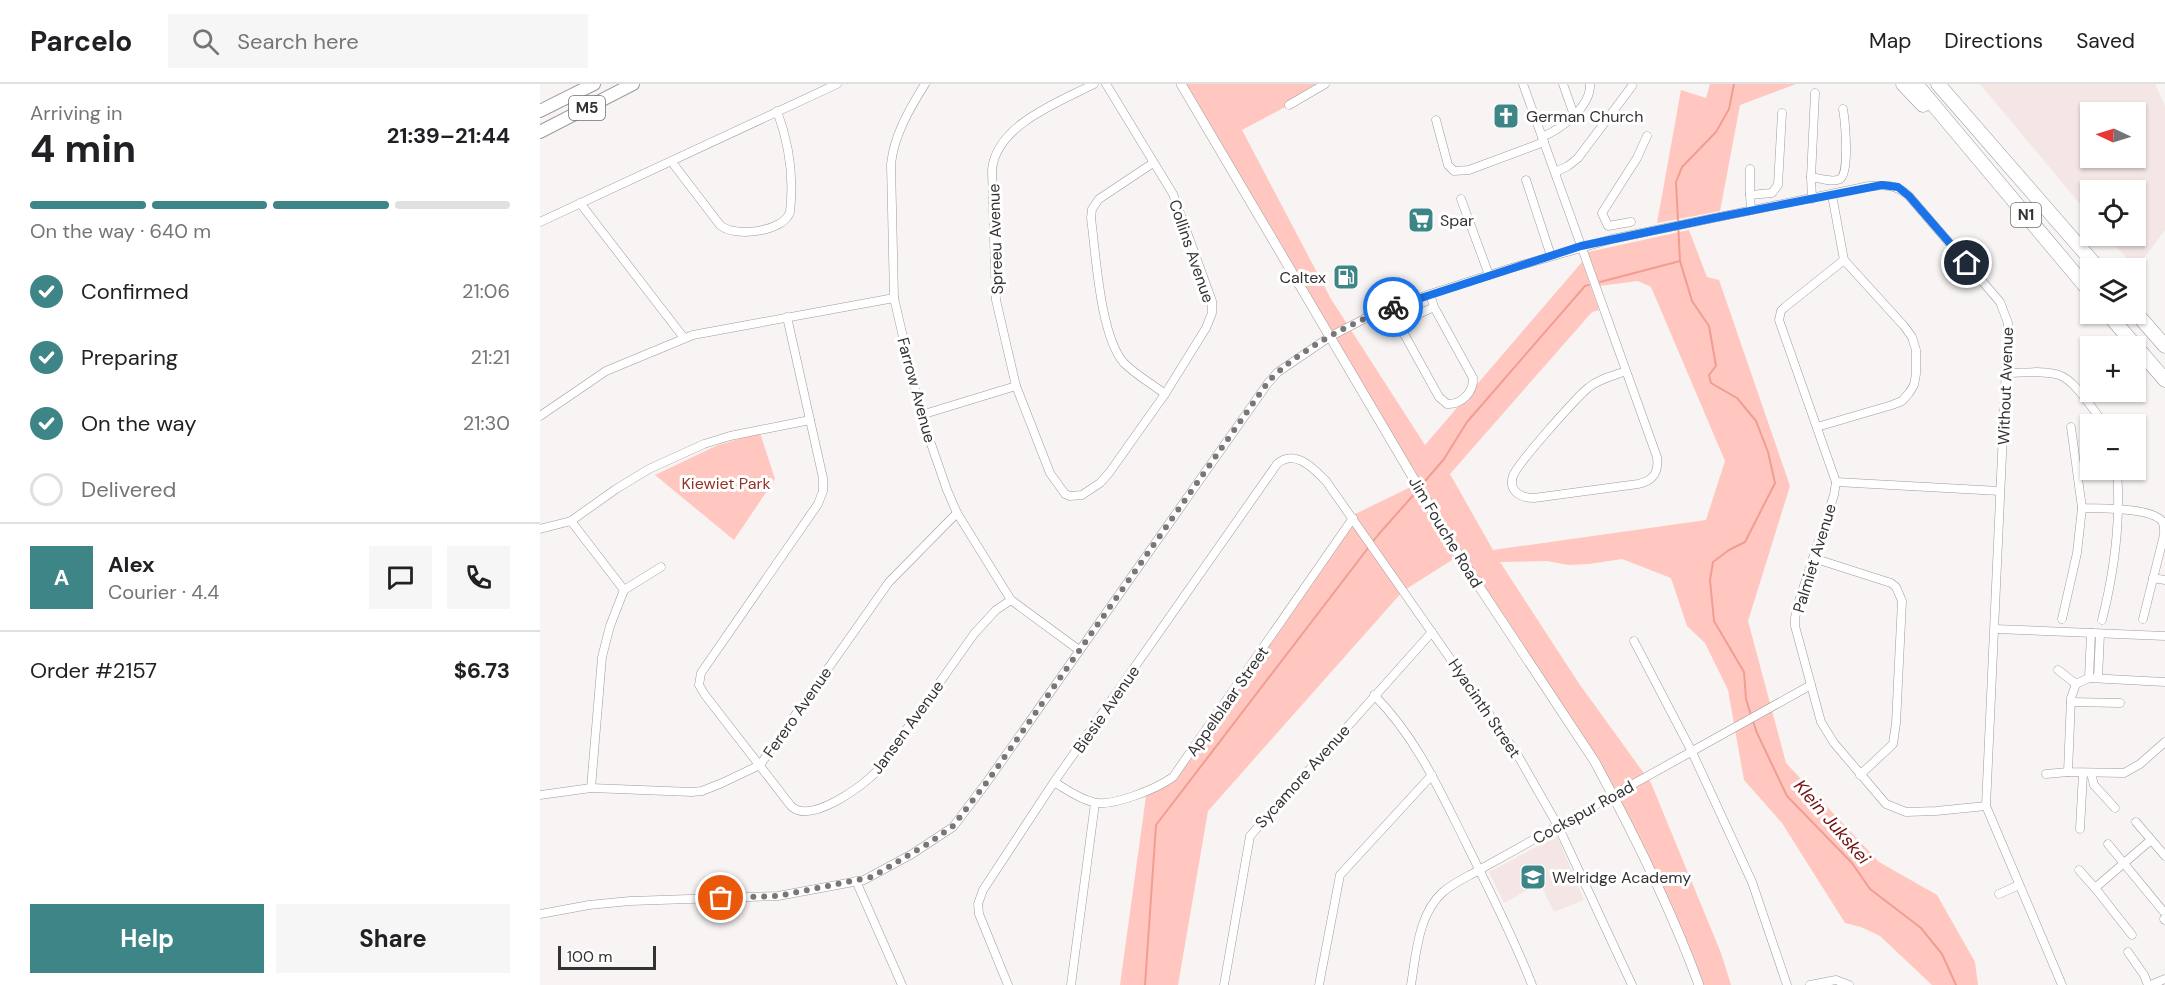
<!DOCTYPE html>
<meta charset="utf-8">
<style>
:root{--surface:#fff;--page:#f6f6f6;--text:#202124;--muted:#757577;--line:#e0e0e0;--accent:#3d8586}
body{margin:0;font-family:"DM Sans",sans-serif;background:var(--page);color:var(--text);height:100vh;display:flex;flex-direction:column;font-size:22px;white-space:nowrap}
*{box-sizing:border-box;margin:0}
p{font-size:20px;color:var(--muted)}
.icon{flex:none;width:33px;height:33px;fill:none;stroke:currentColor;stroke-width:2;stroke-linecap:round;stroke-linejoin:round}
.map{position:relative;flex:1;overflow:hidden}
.drawer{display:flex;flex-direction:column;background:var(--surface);width:540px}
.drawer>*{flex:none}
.needle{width:39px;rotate:274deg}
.tools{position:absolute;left:1540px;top:18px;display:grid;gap:12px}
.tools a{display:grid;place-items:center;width:66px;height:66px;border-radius:0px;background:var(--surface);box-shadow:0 2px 4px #0004;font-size:30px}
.scale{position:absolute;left:18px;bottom:15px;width:98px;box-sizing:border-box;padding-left:6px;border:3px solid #343232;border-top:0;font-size:16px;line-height:21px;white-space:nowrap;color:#343232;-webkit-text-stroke:4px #fff;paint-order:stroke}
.pin{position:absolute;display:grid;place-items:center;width:51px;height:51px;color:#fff;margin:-26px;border:3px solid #fff;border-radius:50%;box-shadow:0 2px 6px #0007}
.courier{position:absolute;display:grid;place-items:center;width:60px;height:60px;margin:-30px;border:4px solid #1a73e8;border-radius:50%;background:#fff;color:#222;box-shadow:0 2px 8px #0007}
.headline em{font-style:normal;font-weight:700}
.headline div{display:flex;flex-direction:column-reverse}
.headline{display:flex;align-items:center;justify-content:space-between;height:102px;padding:0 30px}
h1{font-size:39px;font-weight:700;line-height:45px}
.bar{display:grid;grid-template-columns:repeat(4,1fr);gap:9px 6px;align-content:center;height:72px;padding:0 30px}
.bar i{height:8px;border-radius:4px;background:var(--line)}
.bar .active{background:var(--accent)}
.bar p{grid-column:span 4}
.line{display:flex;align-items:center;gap:15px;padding:0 30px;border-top:2px solid var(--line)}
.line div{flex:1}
.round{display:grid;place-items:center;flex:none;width:63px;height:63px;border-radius:0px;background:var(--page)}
ol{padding:0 30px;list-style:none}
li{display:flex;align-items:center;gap:18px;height:66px}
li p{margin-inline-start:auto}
li .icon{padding:6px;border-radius:50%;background:var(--accent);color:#fff;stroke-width:4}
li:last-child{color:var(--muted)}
li i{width:33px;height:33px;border:3px solid var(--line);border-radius:50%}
.button{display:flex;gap:12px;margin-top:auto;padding:12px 30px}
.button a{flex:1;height:69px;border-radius:0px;background:var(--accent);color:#fff;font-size:24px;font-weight:700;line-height:69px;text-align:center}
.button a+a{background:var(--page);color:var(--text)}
header{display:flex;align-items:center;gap:36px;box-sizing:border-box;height:84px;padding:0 30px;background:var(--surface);border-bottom:2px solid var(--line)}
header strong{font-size:28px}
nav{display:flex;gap:33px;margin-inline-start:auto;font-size:21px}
.search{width:420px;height:54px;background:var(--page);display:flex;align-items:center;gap:15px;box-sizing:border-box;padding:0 21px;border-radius:0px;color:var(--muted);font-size:22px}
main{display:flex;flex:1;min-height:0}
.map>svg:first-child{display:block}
</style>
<header>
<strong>Parcelo</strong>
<div class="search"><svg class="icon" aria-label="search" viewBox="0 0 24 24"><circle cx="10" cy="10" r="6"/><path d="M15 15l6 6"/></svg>Search here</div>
<nav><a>Map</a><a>Directions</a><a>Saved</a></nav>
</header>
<main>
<section class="drawer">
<div class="headline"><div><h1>4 min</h1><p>Arriving in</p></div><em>21:39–21:44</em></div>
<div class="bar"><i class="active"></i><i class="active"></i><i class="active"></i><i></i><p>On the way · 640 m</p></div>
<ol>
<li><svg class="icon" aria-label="check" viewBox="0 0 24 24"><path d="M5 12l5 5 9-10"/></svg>Confirmed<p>21:06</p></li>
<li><svg class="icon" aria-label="check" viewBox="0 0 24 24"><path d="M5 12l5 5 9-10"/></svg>Preparing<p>21:21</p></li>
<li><svg class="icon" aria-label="check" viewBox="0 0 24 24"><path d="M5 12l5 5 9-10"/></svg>On the way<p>21:30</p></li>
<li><i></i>Delivered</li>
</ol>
<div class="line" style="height:108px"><b class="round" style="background:var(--accent);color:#fff">A</b><div><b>Alex</b><p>Courier · 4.4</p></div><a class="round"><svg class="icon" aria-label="chat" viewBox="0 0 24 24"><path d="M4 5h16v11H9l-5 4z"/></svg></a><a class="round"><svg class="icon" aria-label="phone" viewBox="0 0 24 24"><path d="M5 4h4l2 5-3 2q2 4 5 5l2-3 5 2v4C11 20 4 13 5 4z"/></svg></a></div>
<div class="line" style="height:78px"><div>Order #2157</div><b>$6.73</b></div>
<div class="button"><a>Help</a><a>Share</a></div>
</section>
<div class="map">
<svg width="1625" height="901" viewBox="0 0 1625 901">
<rect width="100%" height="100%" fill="#f7f4f3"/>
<g fill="#f3e6e4" fill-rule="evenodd">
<path d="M1440,0H1615L1625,22V146L1596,185L1567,152H1596V106H1551V133ZM1551,28H1596V74H1551Z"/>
<polygon points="1017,752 1044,816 1014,828 1000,799 964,819 949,788"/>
</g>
<g fill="#ffc7bf">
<polygon points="642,0 779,0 749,21 702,46 791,215 885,361 1042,178 1059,226 1052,228 910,390 953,466 1166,436 1185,377 1111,203 1098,197 1059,202 1048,168 1149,146 1167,193 1179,196 1250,402 1208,537 1246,679 1339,778 1397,811 1435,878 1438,901 1392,901 1340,852 1321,843 1305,839 1242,739 1204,696 1188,606 1165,559 1147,542 1131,494 1082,475 1049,480 1028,481 1007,477 960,478 1040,601 1111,699 1181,869 1191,901 1160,901 1055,677 920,471 863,507 668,727 638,901 580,901 607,705 632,691 811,432 877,400"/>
<polygon points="1170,0 1256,0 1200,21 1180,127 1117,139 1141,6 1166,14"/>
<polygon points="220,349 235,395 194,456 115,391 178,361"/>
</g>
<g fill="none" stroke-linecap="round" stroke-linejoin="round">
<g stroke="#f09e92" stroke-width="2">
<polyline points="1194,0 1189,25 1176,48 1142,83 1136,98 1140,177 1152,217 1169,242 1176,282 1169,291 1171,299 1197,314 1216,337 1228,368 1235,399 1205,458 1189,466 1173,478 1170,496 1174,537 1204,588 1206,615 1211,631"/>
<polyline points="1060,198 1140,177"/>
<polyline points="880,403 904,375 927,338 1045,202 1049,201"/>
<polyline points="1213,637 1217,649 1247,712 1312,779 1330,805 1381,844 1402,870 1416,901"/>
<polyline points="605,901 616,741 838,451 877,407"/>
</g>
<g stroke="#9f9b9b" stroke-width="9">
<g id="minor">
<path d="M385,0C370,24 354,51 351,80L354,214L381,331L407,406L417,429L471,516L539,566"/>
<path d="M554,0C519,18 456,41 452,86L456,216L476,302L510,389L525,410L530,412L542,411L560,399L569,389L625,310L666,244L672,229V217L633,110L566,0"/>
<path d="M983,0L1117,373C1119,389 1113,397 1098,400L994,414C981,414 968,407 973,392C977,380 1035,315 1048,304C1058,295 1073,292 1086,287"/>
<polyline points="1023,0 1034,31"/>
<polyline points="749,21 785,0"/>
<polyline points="896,36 908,81 914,87 929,86 1004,58"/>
<path d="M1002,53C1021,45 1051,23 1050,0"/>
<path d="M131,77L180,141C194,154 244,148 250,128C254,94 249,59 237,27"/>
<path d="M613,79L559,115L552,125L551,134C556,171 560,252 584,279C596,291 612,300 625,310"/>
<polyline points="1015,88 1028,82 1038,74 1092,2"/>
<path d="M1271,93C1278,94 1293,99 1300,95C1310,89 1305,37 1303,25"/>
<polyline points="986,96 1011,172"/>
<polyline points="1210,111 1210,85"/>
<polyline points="921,115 949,191"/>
<polyline points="1272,115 1271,93 1275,9"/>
<polyline points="40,119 144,254"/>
<polyline points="1211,126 1210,111 1232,109 1238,101 1242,29"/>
<polyline points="0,138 297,0"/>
<polyline points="1091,138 1068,142 1062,129 1097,74 1107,52"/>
<polyline points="1304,176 1245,223 1241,227 1239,236 1296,398 1294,411 1259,517 1255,534 1255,542 1281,638 1294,659 1346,720 1366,728 1396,727 1446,722"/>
<path d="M890,210L894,223L933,294C934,308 921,321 907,320L899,313L863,248C865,233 882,229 894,223"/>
<path d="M247,233L283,394V407L278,420L161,589L159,601L165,611L251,722C270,741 323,702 337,687L434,550L456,526L471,516"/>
<path d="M1466,289C1483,289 1504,286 1519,291C1535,296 1554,327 1564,340"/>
<polyline points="381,331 476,302"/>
<polyline points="0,332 66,287 153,251 354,214"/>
<polyline points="1277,343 1352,321 1362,317 1369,309 1374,301 1376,290 1376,266 1372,253 1364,242 1304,176 1292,111"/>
<polyline points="1296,398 1460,407"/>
<path d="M1542,424C1560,425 1610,423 1622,437C1625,442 1624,445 1624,451L1603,535"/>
<polyline points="31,437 84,506"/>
<polyline points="0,445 31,437 76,405 109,385 164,360 190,352 270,336"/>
<polyline points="1273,474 1351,499 1356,503 1362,517 1356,639 1353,660 1320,691"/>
<polyline points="1613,494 1625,496"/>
<polyline points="84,506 121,483"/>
<polyline points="1522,535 1537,469 1542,424 1531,343"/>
<path d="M1562,536C1575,485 1581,438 1577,386"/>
<polyline points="1455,545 1625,552"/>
<polyline points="1094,557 1152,668 1212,798 1247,901"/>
<polyline points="1518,586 1536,600"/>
<polyline points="1549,594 1551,549"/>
<polyline points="1558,594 1560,550"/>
<polyline points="1625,598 1549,594 1536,600 1531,614 1528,688 1584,689 1600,680 1625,658"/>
<path d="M834,611C876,653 900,707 926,759C949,806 973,852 992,901"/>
<polyline points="1531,618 1580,619"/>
<polyline points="1551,689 1554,701 1575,724"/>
<polyline points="1506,690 1528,688"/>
<path d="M514,698C526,705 539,715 553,718C571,724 618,704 633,693L813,434"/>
<polyline points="51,704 62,573 70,542 84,506"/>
<polyline points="0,711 51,704 152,708 162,707 182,699 220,681 349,498 417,429"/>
<polyline points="1596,738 1625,772"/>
<polyline points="1540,745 1543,689"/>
<polyline points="1568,760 1623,827"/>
<polyline points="1539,786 1555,804 1611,756"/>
<polyline points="316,797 362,901"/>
<polyline points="1555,804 1592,851"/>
<polyline points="1459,810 1479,801"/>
<path d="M0,830L49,821L90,817L238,812L324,796L372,770L413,743L447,698L728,299L738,288L791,252L826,234L890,210L968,185L1072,155L1329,102C1346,101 1356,100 1369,112L1460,218L1468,239L1446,722L1522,901"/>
<polyline points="1624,835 1625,836"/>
<polyline points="1588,868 1604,891 1608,901"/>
<path d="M468,901L439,830L438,820L443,806L514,698L737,380C755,364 774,385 786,397L977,670L1018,742L1092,901"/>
<polyline points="531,901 555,719"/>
<polyline points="684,901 710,752 892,548"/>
<polyline points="779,901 800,791 892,691"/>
<path d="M871,901C876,871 878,830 903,808C913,799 927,793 939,786L1271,601"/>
<polyline points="1270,901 1296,896 1309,901"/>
<polyline points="1611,901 1625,895"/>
</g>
</g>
<g stroke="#9f9b9b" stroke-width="10">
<path id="tertiary" d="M641,0L921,475L1055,678C1094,750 1131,824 1159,901"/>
</g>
<g stroke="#9f9b9b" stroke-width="14">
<g id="primary">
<polyline points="0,27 54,0"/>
<polyline points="0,48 93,0"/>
</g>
</g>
<g stroke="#9f9b9b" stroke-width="15">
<g id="motorway">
<polyline points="1363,0 1383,21"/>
<polyline points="1376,0 1551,209"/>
<polyline points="1398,0 1558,184"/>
<polyline points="1596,229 1625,262"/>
<polyline points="1568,230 1625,296"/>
</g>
</g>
<use href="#minor" stroke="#fff" stroke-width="8"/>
<use href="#tertiary" stroke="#fff" stroke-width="9"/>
<use href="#primary" stroke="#fff" stroke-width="12"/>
<use href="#motorway" stroke="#fff" stroke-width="14"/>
</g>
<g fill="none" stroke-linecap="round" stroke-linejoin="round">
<path stroke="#787676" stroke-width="6" stroke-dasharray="0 10.8" d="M181,814L238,812L332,793L389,759L413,742L447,698L728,298C757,267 812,238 853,223"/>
<polyline stroke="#1a73e8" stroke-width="8" points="853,223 1041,162 1174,134 1342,101 1358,103 1369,112 1427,179"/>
</g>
<defs>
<g id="church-square" transform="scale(1.35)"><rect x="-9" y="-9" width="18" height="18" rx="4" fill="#3d8586" stroke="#fff"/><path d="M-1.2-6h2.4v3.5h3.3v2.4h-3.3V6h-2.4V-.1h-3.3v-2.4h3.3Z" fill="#fff"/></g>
<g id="supermarket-square" transform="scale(1.35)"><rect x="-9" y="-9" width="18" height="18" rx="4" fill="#3d8586" stroke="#fff"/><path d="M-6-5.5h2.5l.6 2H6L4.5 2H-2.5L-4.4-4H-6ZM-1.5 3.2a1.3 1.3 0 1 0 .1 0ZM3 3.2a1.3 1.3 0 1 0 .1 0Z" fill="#fff"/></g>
<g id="fuel-square" transform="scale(1.35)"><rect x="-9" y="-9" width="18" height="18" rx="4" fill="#3d8586" stroke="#fff"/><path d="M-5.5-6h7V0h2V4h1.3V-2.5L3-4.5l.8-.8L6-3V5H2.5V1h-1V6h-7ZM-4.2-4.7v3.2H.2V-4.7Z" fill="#fff"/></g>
<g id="school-square" transform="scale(1.35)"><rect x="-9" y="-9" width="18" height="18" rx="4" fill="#3d8586" stroke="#fff"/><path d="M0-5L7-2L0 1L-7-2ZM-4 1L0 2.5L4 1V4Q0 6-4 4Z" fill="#fff"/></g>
</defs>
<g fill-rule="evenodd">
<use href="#church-square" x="966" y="32"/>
<use href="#supermarket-square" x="881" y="136"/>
<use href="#fuel-square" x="806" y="193"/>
<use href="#school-square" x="993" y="793"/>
</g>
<g text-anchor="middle" stroke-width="6" stroke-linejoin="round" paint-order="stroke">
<g fill="#fff" stroke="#717070" stroke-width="1.5">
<rect x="29" y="12" width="36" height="24" rx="4.5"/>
<rect x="1471" y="119" width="30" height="24" rx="4.5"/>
</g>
<g font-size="15" font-weight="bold" fill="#343232">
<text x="47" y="29">M5</text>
<text x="1486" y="136">N1</text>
</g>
<g font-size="16" fill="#343232" stroke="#fff" text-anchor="start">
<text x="986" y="38">German Church</text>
<text x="900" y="142">Spar</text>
<text x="786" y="199" text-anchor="end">Caltex</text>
<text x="1012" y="799">Welridge Academy</text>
</g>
<g font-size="16" fill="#343232" stroke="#fff">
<text transform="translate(455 155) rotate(-92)" y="6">Spreeu Avenue</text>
<text transform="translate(652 167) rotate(71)" y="6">Collins Avenue</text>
<text transform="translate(1465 302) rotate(-88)" y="6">Without Avenue</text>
<text transform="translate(377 306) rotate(75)" y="6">Farrow Avenue</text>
<text transform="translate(906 448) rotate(59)" y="6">Jim Fouche Road</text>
<text transform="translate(1274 474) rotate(-73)" y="6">Palmiet Avenue</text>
<text transform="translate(687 617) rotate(-55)" y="6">Appelblaar Street</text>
<text transform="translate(945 624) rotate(56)" y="6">Hyacinth Street</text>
<text transform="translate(566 625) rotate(-55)" y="6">Biesie Avenue</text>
<text transform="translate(257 628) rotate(-55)" y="6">Ferero Avenue</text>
<text transform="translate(367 643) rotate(-54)" y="6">Jansen Avenue</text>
<text transform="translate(762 692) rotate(-48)" y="6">Sycamore Avenue</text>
<text transform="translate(1043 728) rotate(-29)" y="6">Cockspur Road</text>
</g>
<g font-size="16" fill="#92332b" stroke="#fff">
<text x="186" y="405">Kiewiet Park</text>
</g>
<g font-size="18" font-style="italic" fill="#731310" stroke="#fff">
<text transform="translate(1292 738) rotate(49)" y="6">Klein Jukskei</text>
</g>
</g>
</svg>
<div class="tools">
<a><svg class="needle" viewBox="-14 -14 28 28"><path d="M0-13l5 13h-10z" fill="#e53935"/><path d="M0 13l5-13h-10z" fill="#757577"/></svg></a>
<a><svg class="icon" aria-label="locate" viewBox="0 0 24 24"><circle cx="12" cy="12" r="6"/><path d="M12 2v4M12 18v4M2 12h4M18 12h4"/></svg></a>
<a><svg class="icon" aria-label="layers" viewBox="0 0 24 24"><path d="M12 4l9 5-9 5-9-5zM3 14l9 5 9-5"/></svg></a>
<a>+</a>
<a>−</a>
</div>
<div class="scale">100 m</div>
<div class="pin" style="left:181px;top:814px;background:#ea580c"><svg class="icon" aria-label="bag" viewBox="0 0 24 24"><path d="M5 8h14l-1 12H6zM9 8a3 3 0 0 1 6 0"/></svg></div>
<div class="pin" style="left:1427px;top:179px;background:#1f2937"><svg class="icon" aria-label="home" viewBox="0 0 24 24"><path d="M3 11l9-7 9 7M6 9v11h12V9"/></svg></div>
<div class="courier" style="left:853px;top:223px"><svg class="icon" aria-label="bike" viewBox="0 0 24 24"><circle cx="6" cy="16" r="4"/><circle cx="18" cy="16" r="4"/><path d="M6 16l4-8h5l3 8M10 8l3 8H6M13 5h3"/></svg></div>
</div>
</main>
